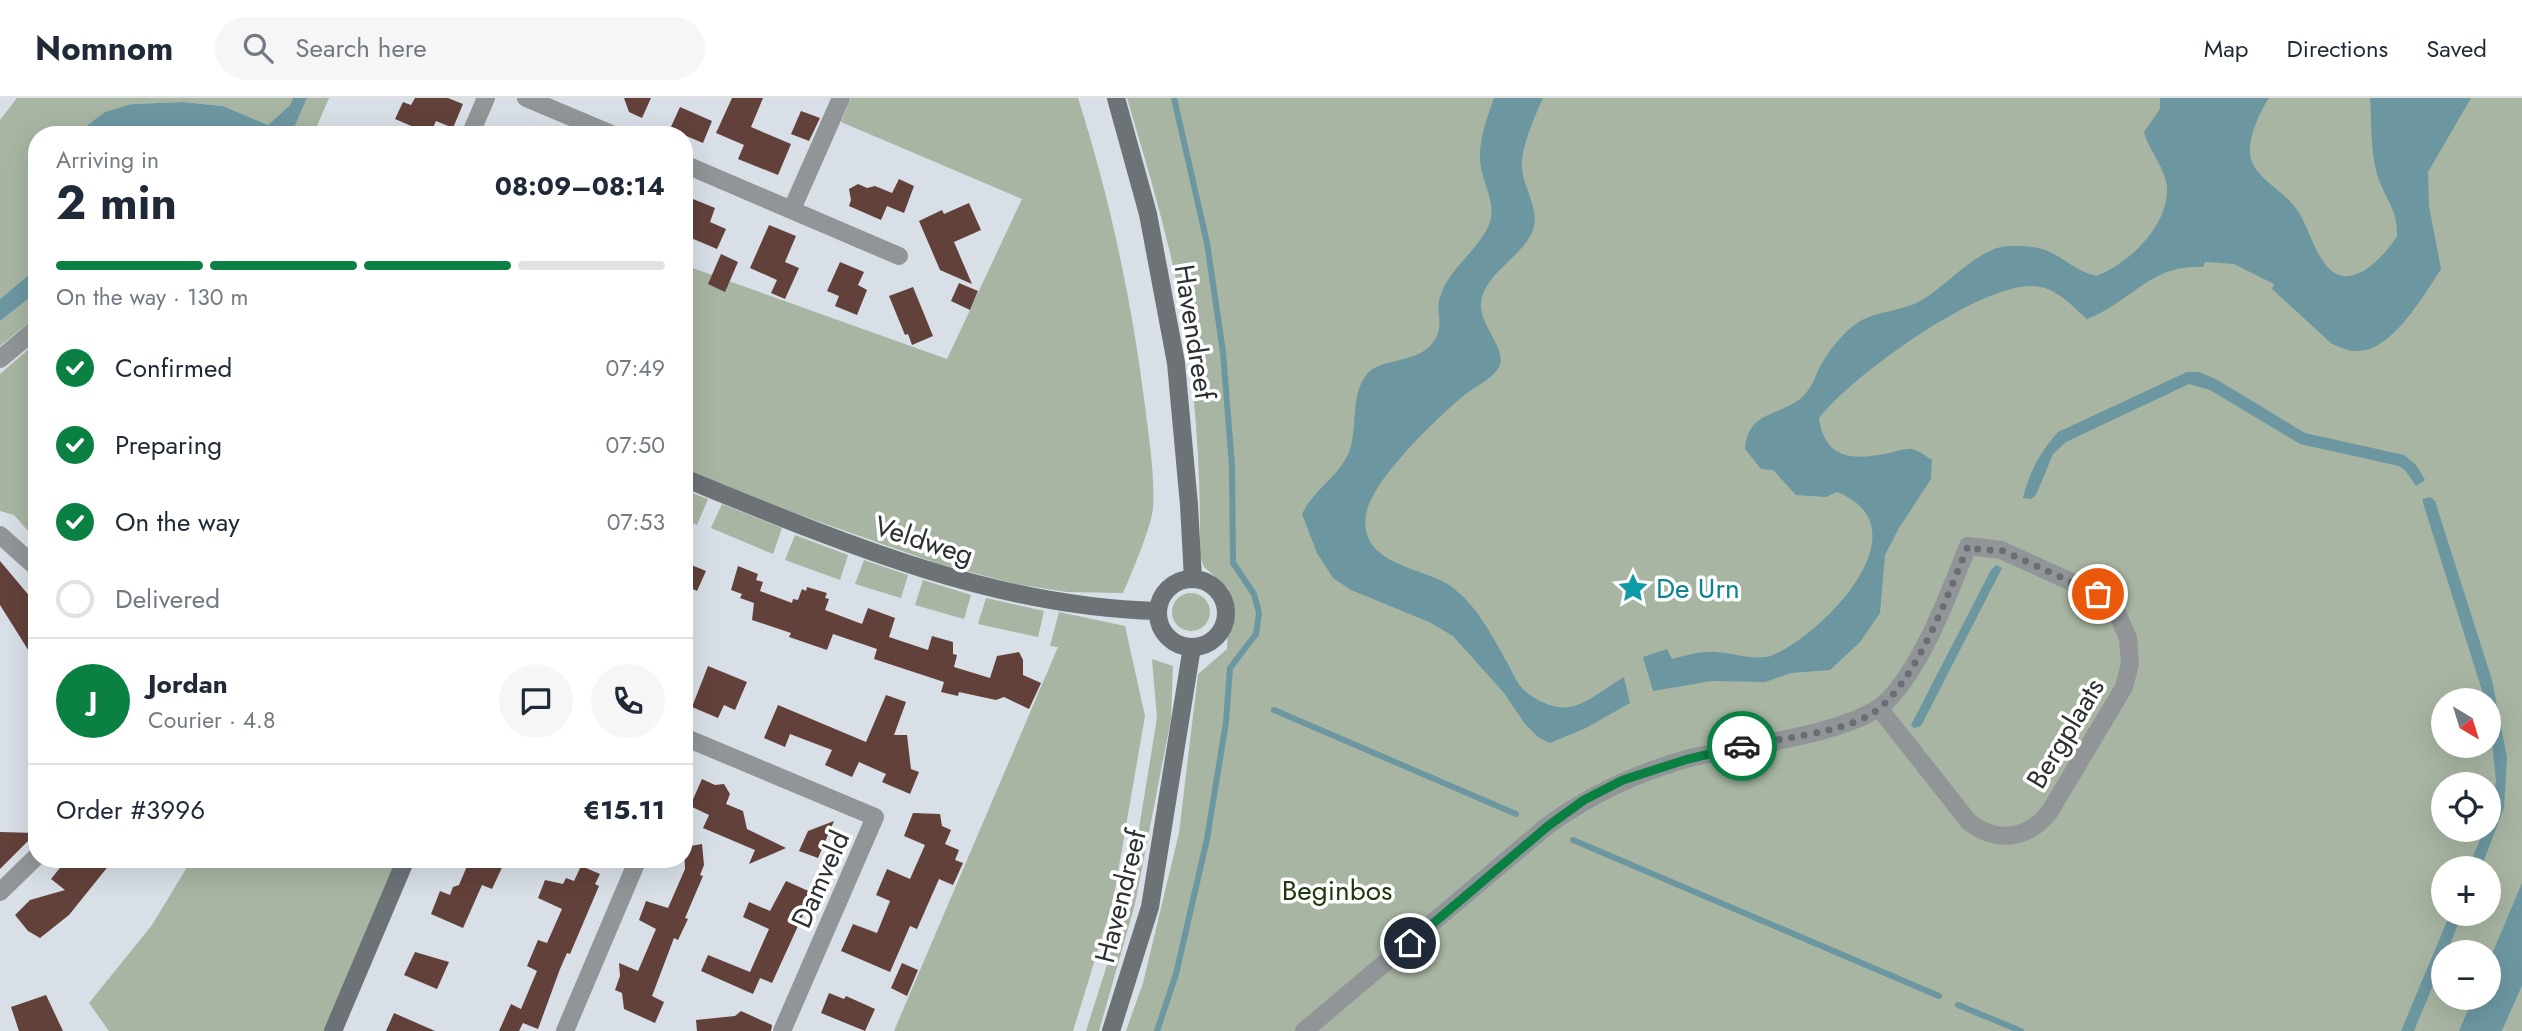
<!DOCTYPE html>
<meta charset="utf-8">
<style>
:root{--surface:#fff;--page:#f6f6f7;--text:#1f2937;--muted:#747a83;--line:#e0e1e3;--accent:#0b8043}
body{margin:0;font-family:Jost,sans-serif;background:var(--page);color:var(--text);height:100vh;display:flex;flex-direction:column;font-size:26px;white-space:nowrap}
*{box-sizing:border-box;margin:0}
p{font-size:23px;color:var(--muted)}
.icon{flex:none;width:38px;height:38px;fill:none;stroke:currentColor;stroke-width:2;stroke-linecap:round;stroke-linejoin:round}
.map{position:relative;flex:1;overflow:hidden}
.details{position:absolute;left:28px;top:28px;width:665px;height:742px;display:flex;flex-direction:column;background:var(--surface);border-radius:28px;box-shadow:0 7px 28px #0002}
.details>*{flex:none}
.needle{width:46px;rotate:142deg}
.tools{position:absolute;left:2431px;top:590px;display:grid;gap:14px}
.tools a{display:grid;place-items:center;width:70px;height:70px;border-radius:50%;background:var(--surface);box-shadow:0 7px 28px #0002;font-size:35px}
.pin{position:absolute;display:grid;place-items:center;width:60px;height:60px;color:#fff;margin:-30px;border:4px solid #fff;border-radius:50%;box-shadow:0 2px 7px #0007}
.courier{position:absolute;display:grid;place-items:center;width:70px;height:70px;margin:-35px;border:5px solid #0b8043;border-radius:50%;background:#fff;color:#222;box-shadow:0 2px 9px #0007}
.overview em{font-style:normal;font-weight:700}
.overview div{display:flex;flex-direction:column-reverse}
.overview{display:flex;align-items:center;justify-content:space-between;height:119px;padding:0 28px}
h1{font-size:46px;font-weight:700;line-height:52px}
.bar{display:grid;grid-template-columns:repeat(4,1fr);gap:10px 7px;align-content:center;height:84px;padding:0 28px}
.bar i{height:9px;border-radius:5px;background:var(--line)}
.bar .selected{background:var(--accent)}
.bar p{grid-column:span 4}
.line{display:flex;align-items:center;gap:18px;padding:0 28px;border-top:2px solid var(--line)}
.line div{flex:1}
.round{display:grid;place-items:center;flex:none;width:74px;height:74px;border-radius:37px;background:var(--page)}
ol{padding:0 28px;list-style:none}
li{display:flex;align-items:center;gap:21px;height:77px}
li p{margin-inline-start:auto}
li .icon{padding:7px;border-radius:50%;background:var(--accent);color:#fff;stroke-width:4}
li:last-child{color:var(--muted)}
li i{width:38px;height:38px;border:4px solid var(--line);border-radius:50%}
header{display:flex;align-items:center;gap:42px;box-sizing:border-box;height:98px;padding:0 35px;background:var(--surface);border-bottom:2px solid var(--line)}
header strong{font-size:33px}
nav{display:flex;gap:38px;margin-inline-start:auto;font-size:24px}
.search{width:490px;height:63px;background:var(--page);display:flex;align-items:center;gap:18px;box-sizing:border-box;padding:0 24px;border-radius:38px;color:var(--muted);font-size:26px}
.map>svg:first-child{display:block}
</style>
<header>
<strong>Nomnom</strong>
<div class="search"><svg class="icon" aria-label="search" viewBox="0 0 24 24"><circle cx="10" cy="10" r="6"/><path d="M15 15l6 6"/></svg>Search here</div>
<nav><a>Map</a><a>Directions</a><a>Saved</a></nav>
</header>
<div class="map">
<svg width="2522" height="933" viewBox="0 0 2522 933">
<rect width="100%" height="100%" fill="#d8dfe7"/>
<g fill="#a7b5a2" fill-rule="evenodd">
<polygon points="17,0 293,0 290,7 268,27 223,8 183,4 132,6 75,37 37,37 37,170 0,201 0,22"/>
<polygon points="307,0 329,0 313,37 291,37"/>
<path d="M851,0H1078C1110,100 1132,204 1145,308C1149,342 1155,376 1153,410C1152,427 1131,477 1123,495L1067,494L1016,486L939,466L797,416L684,371V167L947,261L1022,101L841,24Z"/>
<path d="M1127,0H2522V802L2489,876L2488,854H2443V900H2478L2462,933H1126L1143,885L1179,735L1198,576L1227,551L1229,491L1204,469L1200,458C1201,368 1195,275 1177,186C1164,124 1145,61 1127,0ZM2443,602H2488V648H2443ZM2443,686H2488V732H2443ZM2443,770H2488V816H2443Z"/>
<polygon points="37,194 37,218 0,248 0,223"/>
<polygon points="37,244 37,443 14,417 0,413 0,276"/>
<polygon points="684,392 708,401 697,427 684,421"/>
<polygon points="722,406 782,430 773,456 711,430"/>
<polygon points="795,437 848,457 840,482 785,462"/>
<polygon points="864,462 908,477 901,500 855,486"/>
<polygon points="923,482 971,497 964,521 915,507"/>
<circle cx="1191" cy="514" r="19"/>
<polygon points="986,500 1044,513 1038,539 978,526"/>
<polygon points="1059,514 1125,528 1145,618 1113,803 1073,933 894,933 1058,549 1050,548"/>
<polygon points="1152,561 1173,568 1171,621 1135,806 1099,933 1086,933 1127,804 1157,620"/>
<polygon points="192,761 398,761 325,933 109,933 89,905 152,827"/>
<polygon points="2522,888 2522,933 2502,933"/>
</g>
<g fill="#6c97a1">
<polygon points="293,0 307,0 291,37 75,37 105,14 132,6 183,4 223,8 268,27 290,7"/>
<path d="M1494,0H1543C1535,18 1520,51 1522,71C1524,91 1540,112 1533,132C1523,159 1484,175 1481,205C1479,227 1508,252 1499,269C1491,283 1473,289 1462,299C1435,322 1371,383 1366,417C1358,468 1425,469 1452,489C1477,508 1493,539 1508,566C1513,575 1517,586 1525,593C1538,604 1557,613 1574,608C1591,603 1608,588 1624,579L1630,605L1586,630L1550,645L1538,639L1525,626L1504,595L1453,538L1429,524L1351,492L1333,480L1317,455L1302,416C1314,390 1343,377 1351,348C1357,325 1351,296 1367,276C1379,261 1412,265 1429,249C1448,230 1434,216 1440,199C1448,172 1476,154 1488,129C1499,106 1481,85 1480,62C1479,41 1487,20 1494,0Z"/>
<path d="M2160,0H2269C2260,13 2246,43 2251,61C2256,80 2283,93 2295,109C2308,126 2312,149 2325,166C2349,198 2384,159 2397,138C2398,110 2384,100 2377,76C2370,51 2372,26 2370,0H2471L2428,74L2429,108L2441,171C2424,197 2392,253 2358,253C2349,254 2340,249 2332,246L2272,191L2274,186L2234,166L2205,164L2203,169C2150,166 2132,204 2087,221C2072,208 2056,189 2034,188C1979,185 1852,278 1819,320C1825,363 1854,362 1890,355C1897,353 1906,350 1912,351C1919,353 1926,358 1932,362L1931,381L1899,430L1885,457L1880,515L1860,544L1830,572L1791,575L1765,584L1712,583L1653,593L1643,559L1667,551L1672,561C1685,558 1701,553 1714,554C1731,554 1757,564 1773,557C1823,536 1927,430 1837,394L1826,399L1796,397L1773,372L1761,371L1745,351C1748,313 1777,319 1800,301C1812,292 1815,277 1822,265C1830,251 1844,234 1857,225C1877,212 1902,214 1922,202C1943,190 1978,152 2002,149C2015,147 2038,148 2050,154C2068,163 2075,172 2096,178C2129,166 2169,127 2167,89C2165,69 2149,53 2144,34L2160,11Z"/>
<polygon points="37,170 37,194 0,223 0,201"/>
<path d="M2187,274H2199L2216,281L2305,335L2404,357L2416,367L2425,382L2416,388L2405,372L2399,368L2300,346L2210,292L2189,286L2066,344L2053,356L2036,397L2031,401L2023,400C2029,374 2041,353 2058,334Z"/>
<polygon points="2430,399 2435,403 2492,582 2507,659 2504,710 2481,770 2468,770 2484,732 2488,732 2496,683 2488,602 2485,602 2423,405 2423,401"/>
<polygon points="1996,467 2002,470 1921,628 1914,630 1911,627 1991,472"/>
<polygon points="2522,785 2522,888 2502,933 2459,933 2473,900 2488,900 2489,863"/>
<polygon points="2450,816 2462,816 2447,854 2443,854 2443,863 2414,933 2401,933"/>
</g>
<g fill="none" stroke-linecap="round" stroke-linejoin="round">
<g stroke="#6c97a1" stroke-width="6">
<polyline points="1274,612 1516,716"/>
<polyline points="1573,742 1939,898"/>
<polyline points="1958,907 2021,933"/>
<polyline points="1157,933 1176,876 1207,741 1226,624 1230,570 1256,536 1259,515 1254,496 1233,465 1232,368 1223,254 1207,145 1174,0"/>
</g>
</g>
<g fill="#62413a">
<polygon points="415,0 448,0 463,6 453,30 436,23 430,36 395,21 403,4 411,7"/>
<polygon points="624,0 651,0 642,20 629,14"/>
<polygon points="732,0 763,0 751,29 791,46 778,77 738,61 744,47 716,35"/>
<polygon points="680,9 712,23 703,45 670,31"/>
<polygon points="801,13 820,20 809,43 791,36"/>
<polygon points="899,81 914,88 904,115 887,108 881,122 849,108 851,102 849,91 858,86 867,90 875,88 892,95"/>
<polygon points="693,101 715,110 710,124 726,131 717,151 684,137 684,121"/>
<polygon points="969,105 981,132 954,144 972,186 940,172 919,123 942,112 944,116"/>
<polygon points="769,127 796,138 785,164 799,170 785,201 771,195 777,182 750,170"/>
<polygon points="721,156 738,164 725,194 708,186"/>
<polygon points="840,164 864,174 858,187 867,192 857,217 835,208 839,198 827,193"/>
<polygon points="959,185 978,193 970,212 951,203"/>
<polygon points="913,189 933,238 912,247 908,236 905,237 889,198"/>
<polygon points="0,463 37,507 37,566 0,507"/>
<polygon points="684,464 706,473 697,493 684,487"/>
<polygon points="738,468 758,476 756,482 763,484 760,493 792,505 793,501 798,502 802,491 806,493 807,489 827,495 825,500 829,501 825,512 862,526 868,510 895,520 889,539 928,552 932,538 953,544 953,556 957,557 954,569 990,580 997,558 1019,554 1023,562 1023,577 1041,585 1029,611 1004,599 996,602 959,594 958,598 941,594 944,584 874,561 877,551 833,536 827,552 789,539 791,535 752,522 754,505 740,500 742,496 731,492"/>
<polygon points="708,568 747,584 735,612 724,607 718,620 692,609"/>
<polygon points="886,597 906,604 894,637 907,637 911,671 919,674 910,696 882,684 886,676 859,664 852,679 825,667 832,652 790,636 785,649 764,640 778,607 866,644"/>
<polygon points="702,681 715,687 724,686 730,696 726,706 743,713 747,731 786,750 749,766 755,752 703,730 709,717 690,708"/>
<polygon points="913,715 940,716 942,728 951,732 945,746 959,752 955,762 963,765 953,787 939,781 917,831 910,828 890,874 841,853 853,826 877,835 890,803 876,797 887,771 910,781 925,747 904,738"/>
<polygon points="834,723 818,760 799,753 808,733"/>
<polygon points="0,734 36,735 0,771"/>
<polygon points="702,746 704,767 700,777 703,778 685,820 688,821 678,842 674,840 652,898 664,904 655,925 624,911 622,895 615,892 620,878 619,865 638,873 656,831 639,822 646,803 668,810 685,771 684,749"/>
<polygon points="67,761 114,761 69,817 40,840 28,833 15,817 30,802 65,792 51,781"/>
<polygon points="470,761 506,761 492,791 482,787 463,830 431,816 440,793 450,797 453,789 459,787"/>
<polygon points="581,768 600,776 595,786 599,788 570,856 567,855 560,871 538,931 523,925 519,933 499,933 511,906 521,911 537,873 527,868 538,842 547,845 562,811 538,800 545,782 563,786 566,780 574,783"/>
<polygon points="786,783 813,795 772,885 760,880 753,896 701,873 708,857 750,874 769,831 743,819 749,804 770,813"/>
<polygon points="415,854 449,864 437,891 404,877"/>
<polygon points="902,865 918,872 907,898 891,890"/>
<polygon points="829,895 844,901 846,898 875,911 865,933 821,915"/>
<polygon points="46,897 63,933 19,933 11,909"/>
<polygon points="741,913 772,927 771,933 697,933 696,922 735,918"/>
<polygon points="394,915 435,933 386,933"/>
</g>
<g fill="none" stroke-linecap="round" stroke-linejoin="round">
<g stroke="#919598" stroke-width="18">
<polyline points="526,0 614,37"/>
<polyline points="470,37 486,0"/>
<polyline points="684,66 899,158"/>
<polyline points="792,111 841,0"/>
<polyline points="0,261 37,230"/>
<polyline points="0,437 37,470"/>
<polyline points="684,639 875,719 782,933"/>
<polyline points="0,794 37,758"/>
<polyline points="565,933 638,761"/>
<path d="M1304,933L1547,728C1591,696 1638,674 1690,660C1740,648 1853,636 1887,603C1923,567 1949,495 1968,448L2001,452L2098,496L2117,515L2128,540L2130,566L2124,589L2050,713C2029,741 1997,746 1969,724L1879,610"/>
</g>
<g stroke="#6c7276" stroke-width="18">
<polyline points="1116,0 1148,116 1176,265 1189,407 1193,481"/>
<path d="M684,380C836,442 991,509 1158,513"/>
<circle cx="1192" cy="515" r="34"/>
<polyline points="333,933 406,761"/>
<polyline points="1111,933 1150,809 1192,549"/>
</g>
</g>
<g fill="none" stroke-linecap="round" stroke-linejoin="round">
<path stroke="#6a6e73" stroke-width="7" stroke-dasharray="0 12.6" d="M1742,648C1781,640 1834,636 1868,618C1913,594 1949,494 1968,448L1981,452H2001L2098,496"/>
<polyline stroke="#0b8043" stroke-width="9" points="1410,845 1548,728 1584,702 1623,682 1688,661 1742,648"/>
</g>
<defs>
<g id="sight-bare" transform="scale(2.415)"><path d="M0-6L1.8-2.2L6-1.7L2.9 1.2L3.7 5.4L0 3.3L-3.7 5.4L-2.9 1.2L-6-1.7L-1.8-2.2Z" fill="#0f9aa8" stroke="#fff" stroke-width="2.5" paint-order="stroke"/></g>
</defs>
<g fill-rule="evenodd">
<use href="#sight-bare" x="1633" y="490"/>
</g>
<g text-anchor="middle" stroke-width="7" stroke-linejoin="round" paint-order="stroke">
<g font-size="28" fill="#2e3134" stroke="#fff">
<text transform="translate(1195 234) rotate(81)" y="10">Havendreef</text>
<text transform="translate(924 442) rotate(18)" y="10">Veldweg</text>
<text transform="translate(2065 635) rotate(-59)" y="10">Bergplaats</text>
<text transform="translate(820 781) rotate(-66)" y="10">Damveld</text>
<text transform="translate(1120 798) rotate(-76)" y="10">Havendreef</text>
</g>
<g font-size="28" fill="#0d838f" stroke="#fff" text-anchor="start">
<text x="1656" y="500">De Urn</text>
</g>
<g font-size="28" fill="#1e3a0d" stroke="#fff">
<text x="1337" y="802">Beginbos</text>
</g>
</g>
</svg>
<div class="tools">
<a><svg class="needle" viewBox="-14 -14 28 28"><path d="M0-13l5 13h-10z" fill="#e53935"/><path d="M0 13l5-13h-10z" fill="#747a83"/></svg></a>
<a><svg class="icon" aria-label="locate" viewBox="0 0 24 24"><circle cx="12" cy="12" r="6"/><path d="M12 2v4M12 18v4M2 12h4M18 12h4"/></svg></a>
<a>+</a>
<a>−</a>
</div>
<div class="pin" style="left:2098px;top:496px;background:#ea580c"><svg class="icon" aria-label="bag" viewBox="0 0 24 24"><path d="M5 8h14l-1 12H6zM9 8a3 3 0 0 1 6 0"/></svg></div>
<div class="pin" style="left:1410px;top:845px;background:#1f2937"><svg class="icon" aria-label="home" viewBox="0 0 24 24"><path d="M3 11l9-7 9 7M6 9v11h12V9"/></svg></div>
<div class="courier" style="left:1742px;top:648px"><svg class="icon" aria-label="car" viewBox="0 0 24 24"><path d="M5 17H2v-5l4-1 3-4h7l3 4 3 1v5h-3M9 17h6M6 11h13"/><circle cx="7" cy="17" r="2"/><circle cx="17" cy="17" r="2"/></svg></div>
<section class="details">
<div class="overview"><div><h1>2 min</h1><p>Arriving in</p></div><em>08:09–08:14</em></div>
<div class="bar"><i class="selected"></i><i class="selected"></i><i class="selected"></i><i></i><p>On the way · 130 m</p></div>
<ol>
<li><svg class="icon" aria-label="check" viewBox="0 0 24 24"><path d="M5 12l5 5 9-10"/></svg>Confirmed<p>07:49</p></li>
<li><svg class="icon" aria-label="check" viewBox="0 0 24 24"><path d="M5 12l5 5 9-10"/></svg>Preparing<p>07:50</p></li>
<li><svg class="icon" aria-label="check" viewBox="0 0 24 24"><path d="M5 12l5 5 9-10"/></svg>On the way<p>07:53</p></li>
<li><i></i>Delivered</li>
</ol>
<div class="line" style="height:126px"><b class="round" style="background:var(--accent);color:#fff">J</b><div><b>Jordan</b><p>Courier · 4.8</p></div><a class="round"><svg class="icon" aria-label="chat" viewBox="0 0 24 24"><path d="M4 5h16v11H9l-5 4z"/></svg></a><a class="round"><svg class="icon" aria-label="phone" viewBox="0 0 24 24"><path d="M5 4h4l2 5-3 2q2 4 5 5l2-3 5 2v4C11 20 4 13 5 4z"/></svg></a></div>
<div class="line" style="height:91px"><div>Order #3996</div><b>€15.11</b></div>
</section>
</div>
